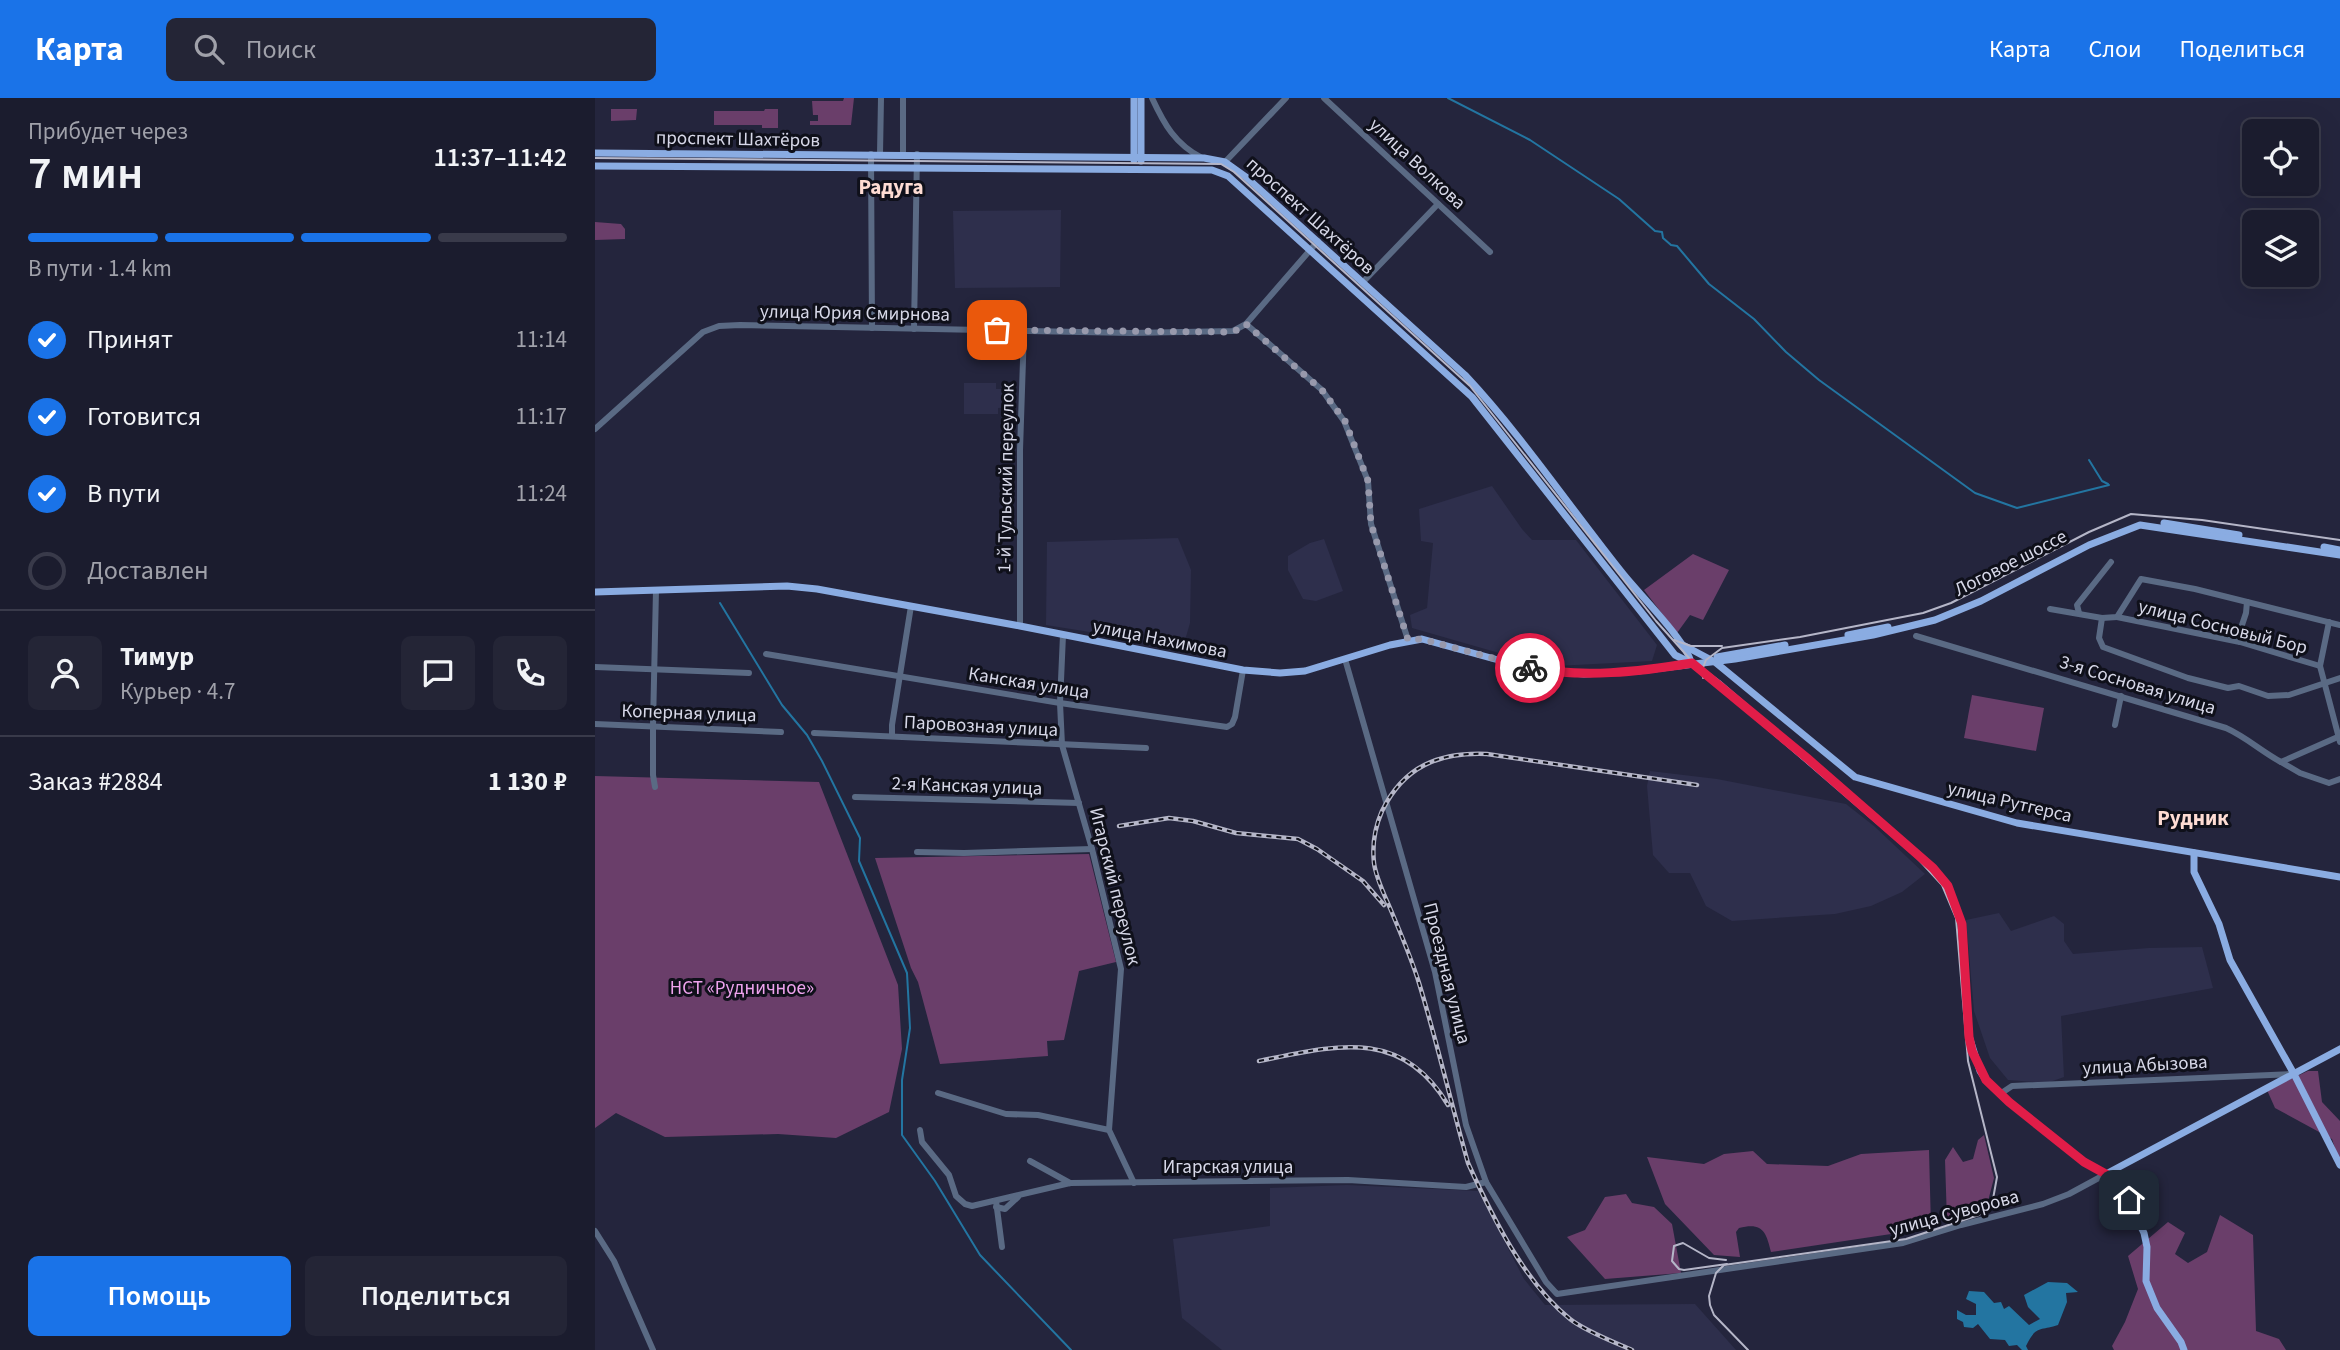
<!DOCTYPE html>
<html lang="ru">
<meta charset="utf-8">
<style>
:root{--surface:#1b1c2e;--page:#242536;--text:#f1f3f6;--muted:#a0a1aa;--line:#393a4a;--accent:#1a73e8}
body{margin:0;font-family:"Source Sans 3",sans-serif;background:var(--page);color:var(--text);height:100vh;display:flex;flex-direction:column;font-size:26px;white-space:nowrap}
*{box-sizing:border-box;margin:0}
p{font-size:23px;color:var(--muted)}
.icon{flex:none;width:38px;height:38px;fill:none;stroke:currentColor;stroke-width:2;stroke-linecap:round;stroke-linejoin:round}
.map{position:relative;flex:1;overflow:hidden}
.sheet{display:flex;flex-direction:column;background:var(--surface);width:595px}
.sheet>*{flex:none}
.buttons{position:absolute;left:1647px;top:21px;display:grid;gap:14px}
.buttons a{display:grid;place-items:center;width:77px;height:77px;border-radius:10px;background:var(--surface);box-shadow:0 7px 28px #0002,0 0 0 2px var(--line);font-size:35px}
.pin{position:absolute;display:grid;place-items:center;width:60px;height:60px;color:#fff;margin:-30px;border-radius:14px;box-shadow:0 4px 10px #0006}
.courier{position:absolute;display:grid;place-items:center;width:70px;height:70px;margin:-35px;border:5px solid #e11d48;border-radius:50%;background:#fff;color:#222;box-shadow:0 2px 9px #0007}
.summary em{font-style:normal;font-weight:600}
.summary div{display:flex;flex-direction:column-reverse}
.summary{display:flex;align-items:center;justify-content:space-between;height:119px;padding:0 28px}
h1{font-size:46px;font-weight:600;line-height:52px}
.bar{display:grid;grid-template-columns:repeat(4,1fr);gap:10px 7px;align-content:center;height:84px;padding:0 28px}
.bar i{height:9px;border-radius:5px;background:var(--line)}
.bar .current{background:var(--accent)}
.bar p{grid-column:span 4}
.line{display:flex;align-items:center;gap:18px;padding:0 28px;border-top:2px solid var(--line)}
.line div{flex:1}
.round{display:grid;place-items:center;flex:none;width:74px;height:74px;border-radius:10px;background:var(--page)}
ol{padding:0 28px;list-style:none}
li{display:flex;align-items:center;gap:21px;height:77px}
li p{margin-inline-start:auto}
li .icon{padding:7px;border-radius:50%;background:var(--accent);color:#fff;stroke-width:4}
li:last-child{color:var(--muted)}
li i{width:38px;height:38px;border:4px solid var(--line);border-radius:50%}
.cta{display:flex;gap:14px;margin-top:auto;padding:14px 28px}
.cta a{flex:1;height:80px;border-radius:10px;background:var(--accent);color:#fff;font-size:28px;font-weight:600;line-height:80px;text-align:center}
.cta a+a{background:var(--page);color:var(--text)}
header{display:flex;align-items:center;gap:42px;box-sizing:border-box;height:98px;padding:0 35px;background:var(--accent);color:#fff}
header strong{font-size:33px}
nav{display:flex;gap:38px;margin-inline-start:auto;font-size:24px}
.search{width:490px;height:63px;background:var(--page);display:flex;align-items:center;gap:18px;box-sizing:border-box;padding:0 24px;border-radius:10px;color:var(--muted);font-size:26px}
main{display:flex;flex:1;min-height:0}
.map>svg:first-child{display:block}
</style>
<header>
<strong>Карта</strong>
<div class="search"><svg class="icon" aria-label="search" viewBox="0 0 24 24"><circle cx="10" cy="10" r="6"/><path d="M15 15l6 6"/></svg>Поиск</div>
<nav><a>Карта</a><a>Слои</a><a>Поделиться</a></nav>
</header>
<main>
<section class="sheet">
<div class="summary"><div><h1>7 мин</h1><p>Прибудет через</p></div><em>11:37–11:42</em></div>
<div class="bar"><i class="current"></i><i class="current"></i><i class="current"></i><i></i><p>В пути · 1.4 km</p></div>
<ol>
<li><svg class="icon" aria-label="check" viewBox="0 0 24 24"><path d="M5 12l5 5 9-10"/></svg>Принят<p>11:14</p></li>
<li><svg class="icon" aria-label="check" viewBox="0 0 24 24"><path d="M5 12l5 5 9-10"/></svg>Готовится<p>11:17</p></li>
<li><svg class="icon" aria-label="check" viewBox="0 0 24 24"><path d="M5 12l5 5 9-10"/></svg>В пути<p>11:24</p></li>
<li><i></i>Доставлен</li>
</ol>
<div class="line" style="height:126px"><a class="round"><svg class="icon" aria-label="person" viewBox="0 0 24 24"><circle cx="12" cy="8" r="4"/><path d="M4 21q1-7 8-7t8 7"/></svg></a><div><b>Тимур</b><p>Курьер · 4.7</p></div><a class="round"><svg class="icon" aria-label="chat" viewBox="0 0 24 24"><path d="M4 5h16v11H9l-5 4z"/></svg></a><a class="round"><svg class="icon" aria-label="phone" viewBox="0 0 24 24"><path d="M5 4h4l2 5-3 2q2 4 5 5l2-3 5 2v4C11 20 4 13 5 4z"/></svg></a></div>
<div class="line" style="height:91px"><div>Заказ #2884</div><b>1 130 ₽</b></div>
<div class="cta"><a>Помощь</a><a>Поделиться</a></div>
</section>
<div class="map">
<svg width="1745" height="1252" viewBox="0 0 1745 1252">
<rect width="100%" height="100%" fill="#24253d"/>
<g fill="#2e2f4c">
<polygon points="466,112 465,189 360,190 358,113"/>
<polygon points="369,285 401,285 401,291 417,291 418,309 403,310 403,316 369,316"/>
<polygon points="897,388 927,431 937,442 981,442 1062,547 1057,563 961,568 932,563 817,530 815,517 832,510 838,445 826,443 824,411"/>
<polygon points="583,440 596,472 595,525 588,549 451,527 452,444"/>
<polygon points="729,441 748,493 721,503 708,501 693,472 693,458 715,445"/>
<polygon points="1055,673 1122,681 1251,706 1279,728 1330,776 1307,794 1276,808 1240,816 1137,823 1111,808 1095,775 1074,775 1058,757 1052,688"/>
<polygon points="1404,815 1416,833 1459,818 1469,826 1469,843 1478,856 1554,850 1607,849 1618,890 1466,918 1469,979 1452,985 1413,982 1395,960 1379,913 1371,822"/>
<polygon points="752,1087 883,1093 929,1181 950,1207 1100,1206 1141,1252 627,1252 587,1220 578,1141 675,1128 675,1090"/>
</g>
<g fill="#6a3e6a">
<polygon points="249,0 259,0 256,27 215,27 215,23 223,23 223,17 218,17 217,3 248,3"/>
<polygon points="16,11 42,11 41,22 16,23"/>
<polygon points="170,11 183,11 183,30 167,30 167,27 119,27 119,13 169,13"/>
<polygon points="0,124 26,126 30,131 30,141 0,142"/>
<polygon points="1098,456 1134,472 1108,522 1095,517 1082,535 1049,492"/>
<polygon points="1377,597 1449,610 1441,653 1369,640"/>
<polygon points="0,678 224,684 303,887 307,951 294,1014 241,1040 183,1036 70,1039 21,1015 0,1030"/>
<polygon points="494,756 521,864 484,873 469,942 452,943 453,958 345,966 323,884 316,870 280,760"/>
<polygon points="1713,973 1723,973 1727,1004 1745,1023 1745,1066 1737,1041 1680,1010 1672,992"/>
<polygon points="1389,1037 1399,1080 1392,1107 1373,1118 1352,1123 1350,1062 1358,1049 1368,1064 1378,1061 1383,1042"/>
<path d="M1334,1052L1336,1130L1176,1154C1171,1134 1168,1124 1144,1130L1141,1134L1145,1159L1119,1157L1070,1106L1052,1059L1109,1066L1129,1056L1158,1053L1172,1066L1233,1068L1266,1056Z"/>
<polygon points="1031,1096 1037,1105 1059,1109 1077,1126 1086,1175 1010,1181 972,1139 990,1132 1010,1099"/>
<polygon points="1625,1117 1658,1137 1661,1233 1684,1241 1691,1252 1519,1252 1517,1248 1530,1224 1543,1191 1533,1158 1573,1124 1590,1135 1580,1156 1593,1165 1612,1154"/>
</g>
<path fill="#2375a1" d="M1453,1184L1472,1185L1483,1194L1471,1195L1472,1204L1463,1227C1445,1233 1441,1227 1431,1248L1433,1252H1427L1422,1247L1414,1248L1410,1242L1395,1241L1383,1226L1378,1230L1369,1229L1368,1224L1362,1221V1212L1371,1217H1381V1206L1371,1201L1374,1193L1389,1194L1399,1205L1406,1204L1409,1211L1414,1208L1434,1227L1445,1221L1433,1209L1429,1197Z"/>
<g fill="none" stroke-linecap="round" stroke-linejoin="round">
<g stroke="#2375a1" stroke-width="2">
<polyline points="853,0 935,42 1024,101 1060,133 1067,134 1068,140 1076,147 1082,148 1114,186 1159,221 1191,254 1224,282 1380,395 1422,410 1514,387"/>
<polyline points="1494,362 1507,383 1513,386"/>
<polyline points="125,505 187,607 212,637 227,663 265,740 264,763 312,875 315,930 307,982 307,1037 340,1083 385,1157 476,1252"/>
</g>
<g stroke="#5a6a84" stroke-width="6">
<polyline points="308,0 308,56"/>
<path d="M557,0C569,26 580,46 607,60"/>
<polyline points="729,0 895,154"/>
<polyline points="276,56 277,230"/>
<polyline points="285,56 286,0"/>
<polyline points="630,64 691,0"/>
<polyline points="768,184 843,106"/>
<polyline points="651,226 727,292 749,323 773,383 776,426 813,542"/>
<polyline points="319,231 322,56"/>
<polyline points="0,331 108,234 124,228 145,227 536,235 638,233 651,226 723,143"/>
<polyline points="1455,511 1507,520 1522,519 1546,481 1600,491 1745,527"/>
<polyline points="1484,515 1482,507 1516,464"/>
<polyline points="1522,519 1645,544 1725,568"/>
<polyline points="1507,520 1504,540 1508,549 1593,580 1633,590 1644,588 1673,598 1694,597 1745,580"/>
<polyline points="1734,524 1725,568 1745,644"/>
<polyline points="425,528 425,352 429,232"/>
<polyline points="468,537 465,605 467,647 497,751 526,871 514,1032 539,1085"/>
<path d="M1321,538L1631,630C1651,639 1666,653 1686,664L1745,638"/>
<polyline points="1645,544 1643,539 1651,515 1652,504"/>
<polyline points="171,556 465,605 632,629 637,626 640,619 648,572"/>
<polyline points="750,561 840,874 871,1027 891,1084 951,1184 962,1196 1308,1145 1366,1127 1448,1106 1474,1096 1511,1076"/>
<polyline points="0,569 154,575"/>
<polyline points="0,626 186,634"/>
<polyline points="1520,627 1526,598"/>
<polyline points="219,635 551,650"/>
<polyline points="297,638 297,627 316,508"/>
<polyline points="1686,664 1705,675 1734,685 1745,681"/>
<polyline points="60,689 58,677 58,627 61,492"/>
<polyline points="260,699 484,705"/>
<polyline points="322,754 369,755 497,751"/>
<polyline points="343,995 411,1016 443,1017 514,1032"/>
<polyline points="1405,996 1417,988 1697,976"/>
<polyline points="325,1032 327,1044 354,1077 361,1098 370,1106 377,1108 475,1085 753,1082 871,1089 891,1084"/>
<polyline points="435,1063 475,1085"/>
<polyline points="401,1103 407,1149"/>
<polyline points="401,1109 410,1111 423,1099"/>
<polyline points="0,1133 19,1163 58,1252"/>
</g>
<g stroke="#8aace2" stroke-width="7">
<polyline points="539,0 539,62"/>
<polyline points="546,0 546,63"/>
<path d="M0,55L609,60L630,64L651,79L870,277C928,339 976,411 1029,477C1045,497 1093,545 1096,565"/>
<polyline points="0,68 617,72 633,78 877,299 1080,557 1096,565 1123,585 1338,770 1353,788 1367,826 1374,938 1385,973 1391,982 1414,1004 1489,1064 1518,1080 1525,1087 1549,1135 1552,1149 1551,1183 1562,1210 1586,1244 1589,1252"/>
<polyline points="1569,425 1644,437"/>
<polyline points="1729,449 1745,452"/>
<polyline points="0,494 192,488 222,491 425,528 648,572 685,575 710,573 795,547 827,541 925,568 953,573 989,576 1043,573 1140,561 1278,537 1340,522 1386,503 1494,447 1545,427 1745,457"/>
<polyline points="1253,537 1293,529"/>
<polyline points="1088,547 1120,564 1260,679 1422,725 1745,779"/>
<polyline points="1122,559 1190,547"/>
<polyline points="1599,755 1599,774 1624,826 1635,862 1699,976 1745,1067"/>
<polyline points="1511,1076 1745,951"/>
</g>
<g stroke="#b5b6c8" stroke-width="2">
<polyline points="0,60 626,66 639,74 875,288 1061,523 1111,579 1312,749 1347,787 1361,820 1373,963 1402,1079 1398,1101 1389,1114 1384,1117 1311,1141 1129,1167 1121,1175 1114,1198 1115,1207 1119,1217 1153,1252"/>
<polyline points="1079,542 1096,548 1127,548"/>
<polyline points="1108,580 1107,572 1111,562 1127,550 1205,539 1328,515 1356,505 1494,434 1536,416 1607,422 1745,442"/>
<polyline points="1131,1162 1114,1160 1088,1145 1079,1148 1077,1163 1084,1171 1089,1172 1132,1166"/>
</g>
<g stroke="#b5b6c8" stroke-width="4.5">
<g id="rail">
<polyline points="524,728 574,720 598,723 641,735 703,741 722,751 768,783 789,807"/>
<path d="M664,963C739,948 806,928 853,1007"/>
<path d="M1037,1252C1019,1244 990,1233 975,1221C929,1184 897,1118 873,1065C856,1005 842,944 824,885C816,859 805,834 795,810C789,796 781,780 779,765C777,747 780,729 787,713C809,668 844,654 892,656L1102,687"/>
</g>
</g>
<use href="#rail" stroke="#0f101a" stroke-width="2" stroke-dasharray="5" stroke-linecap="butt"/>
</g>
<g fill="none" stroke-linecap="round" stroke-linejoin="round">
<polyline stroke="#9899ac" stroke-width="7" stroke-dasharray="0 12.6" points="402,232 632,234 642,232 651,226 727,292 750,323 773,383 776,426 813,542 827,541 935,570"/>
<path stroke="#e11d48" stroke-width="9" d="M935,570C989,580 1043,574 1097,565L1212,660L1338,770L1353,788L1367,826L1374,939L1377,953L1391,982L1414,1004L1489,1064L1518,1080L1534,1102"/>
</g>
<g text-anchor="middle" stroke-width="6" stroke-linejoin="round" paint-order="stroke">
<g font-size="19" fill="#d7d8e8" stroke="#0f101a">
<text transform="translate(143 40) rotate(1)" y="7">проспект Шахтёров</text>
<text transform="translate(823 65) rotate(43)" y="7">улица Волкова</text>
<text transform="translate(716 117) rotate(42)" y="7">проспект Шахтёров</text>
<text transform="translate(260 214) rotate(1)" y="7">улица Юрия Смирнова</text>
<text transform="translate(410 380) rotate(-89)" y="7">1-й Тульский переулок</text>
<text transform="translate(1415 464) rotate(-27)" y="7">Логовое шоссе</text>
<text transform="translate(1628 528) rotate(14)" y="7">улица Сосновый Бор</text>
<text transform="translate(565 540) rotate(11)" y="7">улица Нахимова</text>
<text transform="translate(434 584) rotate(9)" y="7">Канская улица</text>
<text transform="translate(1543 586) rotate(17)" y="7">3-я Сосновая улица</text>
<text transform="translate(94 614) rotate(2)" y="7">Коперная улица</text>
<text transform="translate(386 627) rotate(3)" y="7">Паровозная улица</text>
<text transform="translate(372 687) rotate(2)" y="7">2-я Канская улица</text>
<text transform="translate(1415 703) rotate(13)" y="7">улица Рутгерса</text>
<text transform="translate(521 788) rotate(76)" y="7">Игарский переулок</text>
<text transform="translate(853 875) rotate(76)" y="7">Проездная улица</text>
<text transform="translate(1550 966) rotate(-3)" y="7">улица Абызова</text>
<text x="633" y="1075">Игарская улица</text>
<text transform="translate(1359 1114) rotate(-15)" y="7">улица Суворова</text>
</g>
<g font-size="19" fill="#efa3ee" stroke="#0f101a">
<text x="147" y="896">НСТ «Рудничное»</text>
</g>
<g font-size="21" font-weight="bold" fill="#fedcd3" stroke="#0f101a">
<text x="296" y="96">Радуга</text>
<text x="1598" y="727">Рудник</text>
</g>
</g>
</svg>
<div class="buttons">
<a><svg class="icon" aria-label="locate" viewBox="0 0 24 24"><circle cx="12" cy="12" r="6"/><path d="M12 2v4M12 18v4M2 12h4M18 12h4"/></svg></a>
<a><svg class="icon" aria-label="layers" viewBox="0 0 24 24"><path d="M12 4l9 5-9 5-9-5zM3 14l9 5 9-5"/></svg></a>
</div>
<div class="pin" style="left:402px;top:232px;background:#ea580c"><svg class="icon" aria-label="bag" viewBox="0 0 24 24"><path d="M5 8h14l-1 12H6zM9 8a3 3 0 0 1 6 0"/></svg></div>
<div class="pin" style="left:1534px;top:1102px;background:#1f2937"><svg class="icon" aria-label="home" viewBox="0 0 24 24"><path d="M3 11l9-7 9 7M6 9v11h12V9"/></svg></div>
<div class="courier" style="left:935px;top:570px"><svg class="icon" aria-label="bike" viewBox="0 0 24 24"><circle cx="6" cy="16" r="4"/><circle cx="18" cy="16" r="4"/><path d="M6 16l4-8h5l3 8M10 8l3 8H6M13 5h3"/></svg></div>
</div>
</main>
